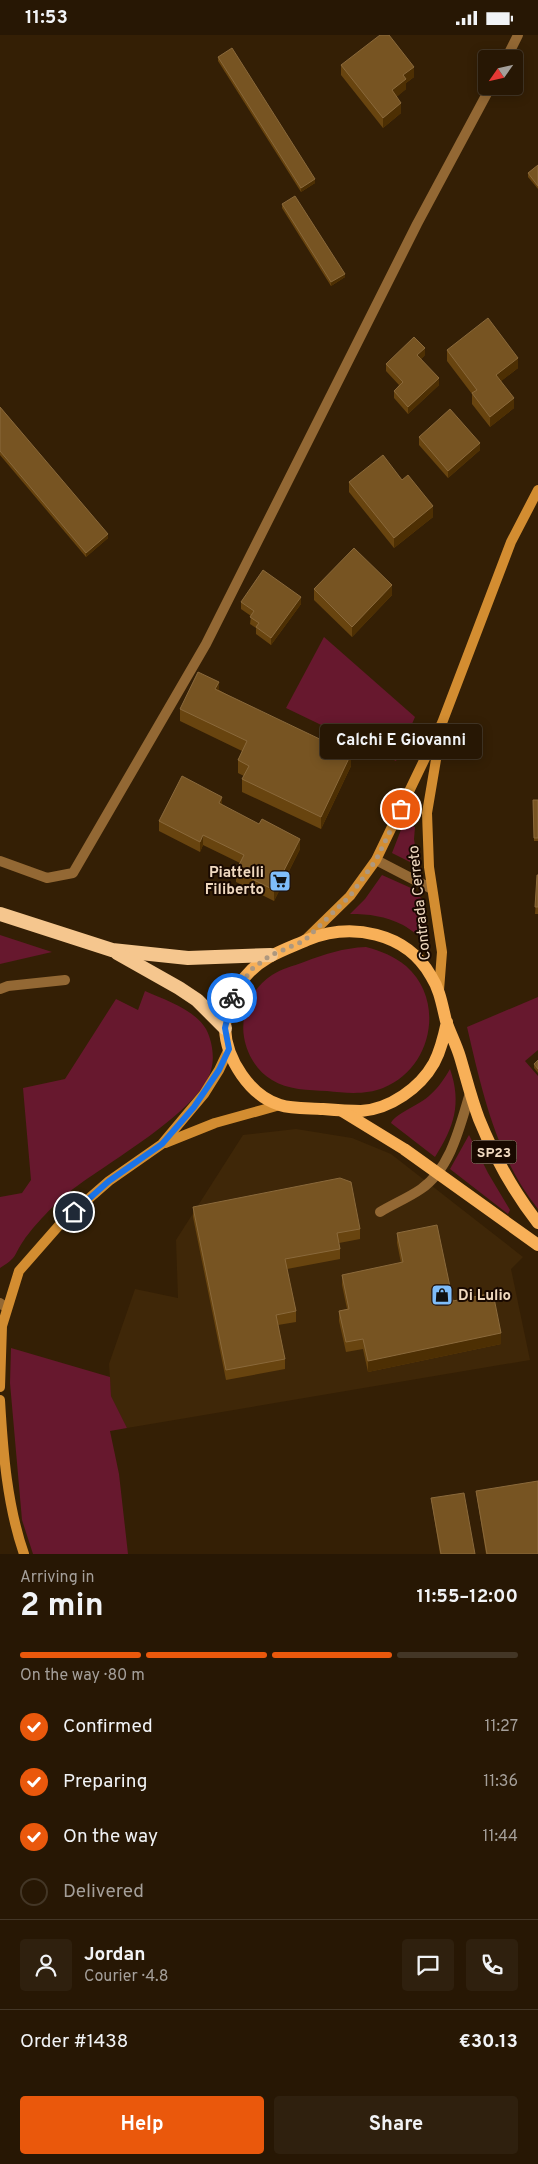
<!DOCTYPE html>
<meta charset="utf-8">
<style>
:root{--surface:#271704;--page:#2f200e;--text:#f1f3f6;--muted:#a49f9a;--line:#433626;--accent:#ea580c}
body{margin:0;font-family:Overpass,sans-serif;background:var(--page);color:var(--text);height:100vh;display:flex;flex-direction:column;font-size:19px;white-space:nowrap}
*{box-sizing:border-box;margin:0}
p{font-size:16px;color:var(--muted)}
.icon{flex:none;width:28px;height:28px;fill:none;stroke:currentColor;stroke-width:2;stroke-linecap:round;stroke-linejoin:round}
.map{position:relative;height:1519px;overflow:hidden}
.drawer{display:flex;flex-direction:column;background:var(--surface);flex:1}
.drawer>*{flex:none}
.needle{width:32px;rotate:236deg}
.buttons{position:absolute;left:478px;top:15px;display:grid;gap:10px}
.buttons a{display:grid;place-items:center;width:45px;height:45px;border-radius:5px;background:var(--surface);box-shadow:0 2px 12px #0003,0 0 0 1px var(--line);font-size:25px}
.pin{position:absolute;display:grid;place-items:center;width:42px;height:42px;color:#fff;margin:-21px;border:2px solid #fff;border-radius:50%;box-shadow:0 1px 5px #0007}
.courier{position:absolute;display:grid;place-items:center;width:50px;height:50px;margin:-25px;border:4px solid #1a73e8;border-radius:50%;background:#fff;color:#222;box-shadow:0 1px 6px #0007}
.bubble{position:absolute;height:35px;border-radius:5px;background:var(--surface);box-shadow:0 2px 12px #0003,0 0 0 1px var(--line);font-size:16px;font-weight:700;line-height:35px;text-align:center}
.headline em{font-style:normal;font-weight:700}
.headline div{display:flex;flex-direction:column-reverse}
.headline{display:flex;align-items:center;justify-content:space-between;height:85px;padding:0 20px}
h1{font-size:32px;font-weight:700;line-height:38px}
.bar{display:grid;grid-template-columns:repeat(4,1fr);gap:8px 5px;align-content:center;height:60px;padding:0 20px}
.bar i{height:6px;border-radius:4px;background:var(--line)}
.bar .current{background:var(--accent)}
.bar p{grid-column:span 4}
.line{display:flex;align-items:center;gap:12px;padding:0 20px;border-top:1px solid var(--line)}
.line div{flex:1}
.round{display:grid;place-items:center;flex:none;width:52px;height:52px;border-radius:5px;background:var(--page)}
ol{padding:0 20px;list-style:none}
li{display:flex;align-items:center;gap:15px;height:55px}
li p{margin-inline-start:auto}
li .icon{padding:5px;border-radius:50%;background:var(--accent);color:#fff;stroke-width:4}
li:last-child{color:var(--muted)}
li i{width:28px;height:28px;border:2px solid var(--line);border-radius:50%}
.button{display:flex;gap:10px;margin-top:auto;padding:10px 20px}
.button a{flex:1;height:58px;border-radius:5px;background:var(--accent);color:#fff;font-size:20px;font-weight:700;line-height:58px;text-align:center}
.button a+a{background:var(--page);color:var(--text)}
.status{display:flex;justify-content:space-between;align-items:center;height:35px;padding:0 25px;background:var(--surface);direction:ltr}
.status svg{height:14px;fill:currentColor}
.map>svg:first-child{display:block}
</style>
<div class="status"><b>11:53</b><svg viewBox="0 0 49 12"><path d="M0 12V9h3v3zM5 12V6h3v6zM10 12V3h3v9zM15 12V0h3v12zM26 1h20v11H26zM47 4h2v5h-2z"/></svg></div>
<div class="map">
<svg width="538" height="1519" viewBox="0 0 538 1519">
<rect width="100%" height="100%" fill="#341f05"/>
<polygon fill="#3f2708" points="296,1094 352,1103 391,1119 523,1222 511,1234 530,1325 127,1393 111,1361 109,1329 135,1254 178,1263 176,1205 243,1100"/>
<g fill="#67182e">
<polygon points="324,602 415,682 396,726 286,673"/>
<polygon points="404,787 415,792 414,804 418,831 392,818"/>
<path d="M382,840L411,853L422,864L429,907C420,903 412,895 403,890C385,881 369,879 350,879L365,864Z"/>
<polygon points="0,900 52,917 0,929"/>
<path d="M366,912C381,916 394,921 406,931C446,966 432,1034 383,1053C366,1060 345,1058 327,1056C309,1055 287,1055 272,1045C257,1036 247,1020 244,1002C240,978 252,953 272,940C281,934 293,931 304,927C325,919 343,913 366,912Z"/>
<path d="M145,956C165,965 194,974 206,994C212,1005 215,1023 211,1035C201,1076 103,1130 68,1158C56,1167 32,1193 24,1205C13,1221 18,1222 0,1233V1162L22,1158L31,1145L23,1053L65,1044L116,964L138,975Z"/>
<path d="M538,962V1015L525,1026L538,1041V1174C496,1122 482,1056 467,992Z"/>
<path d="M450,1034C462,1069 454,1092 435,1122L391,1088C395,1079 421,1069 430,1060C439,1052 444,1044 450,1034Z"/>
<polygon points="469,1100 488,1138 510,1175 508,1179 450,1134"/>
<polygon points="11,1313 110,1342 111,1361 127,1393 110,1396 119,1439 128,1519 33,1519 22,1485 10,1348"/>
</g>
<g fill="none" stroke-linecap="round" stroke-linejoin="round">
<g stroke="#936834" stroke-width="10">
<polyline points="376,825 432,854"/>
<path d="M380,1177C393,1169 408,1163 421,1154C451,1133 460,1091 470,1058"/>
</g>
<g stroke="#936834" stroke-width="10">
<polyline points="506,24 518,0"/>
<polyline points="0,826 47,843 73,838 206,609 417,189 491,51"/>
<polyline points="0,954 8,951 65,945"/>
<polyline points="0,1268 7,1273"/>
</g>
<g stroke="#d38d31" stroke-width="10">
<polyline points="305,905 350,861 376,825 442,688 511,507 538,455"/>
<polyline points="439,955 442,917 429,832 427,778 440,701"/>
<polyline points="165,1108 215,1088 280,1070"/>
<polyline points="0,1352 2,1291 19,1236 62,1187 109,1146 162,1109 204,1059 219,1035 229,1014"/>
<path d="M0,1365C3,1417 7,1470 24,1519"/>
</g>
<g stroke="#f8b058" stroke-width="12">
<path d="M447,987C444,1001 441,1015 434,1028C420,1053 390,1074 361,1076C348,1076 335,1075 323,1074C309,1073 292,1074 280,1070C250,1061 226,1024 225,993C225,975 234,956 245,942C261,922 284,915 307,905C351,887 406,897 431,941C440,955 442,970 446,986C450,998 456,1009 460,1022C466,1042 471,1063 479,1084C494,1121 513,1156 538,1188"/>
<polyline points="342,1076 404,1114 538,1210"/>
</g>
<g stroke="#f5c68e" stroke-width="14">
<polyline points="0,879 112,915 188,923 271,920"/>
<polyline points="117,918 179,953 197,965 225,993"/>
</g>
</g>
<g fill="#68440f">
<polygon points="218,22 315,148 301,157 218,26"/>
<polygon points="341,30 414,42 406,48 406,54 396,62 401,78 383,93 341,40"/>
<polygon points="538,130 538,154 528,142 528,138"/>
<polygon points="282,169 345,242 331,251 282,173"/>
<polygon points="447,315 518,333 501,346 514,373 490,392 472,369 472,359 447,326"/>
<polygon points="425,320 421,324 439,350 408,379 394,363 394,356 399,350 386,336 386,329"/>
<polygon points="0,372 108,503 86,522 0,420"/>
<polygon points="419,402 480,415 448,443 419,410"/>
<polygon points="349,447 433,482 394,513 349,457"/>
<polygon points="314,554 392,560 352,602 314,565"/>
<polygon points="241,567 301,569 271,610 256,599 256,593 250,589 251,581 241,574"/>
<polygon points="219,655 351,731 321,794 242,757 242,744 244,741 238,738 238,725 242,716 180,686 180,674"/>
<polygon points="533,765 538,765 538,806 534,806"/>
<polygon points="222,770 300,814 274,866 236,847 236,836 240,828 203,810 200,817 159,796 159,786"/>
<polygon points="538,840 538,879 535,879"/>
<polygon points="538,1025 538,1038 534,1033 534,1029"/>
<polygon points="193,1172 360,1194 360,1204 339,1208 340,1214 340,1224 287,1234 296,1276 296,1287 278,1290 285,1324 285,1334 226,1345 193,1182"/>
<polygon points="397,1198 453,1266 501,1309 368,1337 363,1314 346,1317 339,1286 339,1276 347,1274 342,1250 342,1240 401,1228 397,1208"/>
<polygon points="476,1456 538,1519 486,1519"/>
<polygon points="431,1463 475,1519 440,1519"/>
</g>
<g fill="#4d2f03">
<polygon points="414,32 414,42 406,48 406,54 392,66 392,55 403,40"/>
<polygon points="401,68 401,78 383,93 383,83"/>
<polygon points="315,144 315,148 301,157 301,153"/>
<polygon points="345,239 345,242 331,251 331,247"/>
<polygon points="425,313 425,320 417,328 417,320"/>
<polygon points="518,323 518,333 496,350 496,340"/>
<polygon points="439,343 439,350 408,379 408,372"/>
<polygon points="514,363 514,373 490,392 490,382"/>
<polygon points="480,408 480,415 448,443 448,436"/>
<polygon points="433,471 433,482 394,513 394,503"/>
<polygon points="108,499 108,503 86,522 86,518"/>
<polygon points="392,550 392,560 352,602 352,592"/>
<polygon points="301,562 301,569 271,610 271,603"/>
<polygon points="219,647 219,660 215,654"/>
<polygon points="351,719 351,731 321,794 321,782"/>
<polygon points="222,762 222,772 219,768"/>
<polygon points="203,800 203,810 200,817 200,807"/>
<polygon points="300,804 300,814 274,866 274,855"/>
<polygon points="501,1298 501,1309 368,1337 368,1326"/>
</g>
<g fill="#775422" stroke="#8a693b">
<polygon points="380,0 389,0 414,32 403,40 406,44 392,55 401,68 383,83 341,30"/>
<polygon points="232,13 315,144 301,153 218,22"/>
<polygon points="538,130 538,151 528,138"/>
<polygon points="295,161 345,239 331,247 282,169"/>
<polygon points="488,283 518,323 496,340 514,363 490,382 472,358 477,355 447,315"/>
<polygon points="414,302 425,313 417,320 439,343 408,372 394,356 403,347 386,329"/>
<polygon points="0,372 108,499 86,518 0,416"/>
<polygon points="450,374 480,408 448,436 419,402"/>
<polygon points="383,420 402,445 408,440 433,471 394,503 349,447"/>
<polygon points="354,513 392,550 352,592 314,554"/>
<polygon points="263,535 301,562 271,603 256,592 259,588 250,582 254,576 241,567"/>
<polygon points="198,637 219,647 215,654 351,719 321,782 242,744 249,731 238,725 247,706 180,674"/>
<polygon points="182,741 222,762 219,768 259,789 262,784 300,804 274,855 236,836 244,820 203,800 200,807 159,786"/>
<polygon points="533,765 538,765 538,803 534,803"/>
<polygon points="537,840 538,840 538,872 535,872"/>
<polygon points="538,1025 538,1034 534,1029"/>
<polygon points="340,1143 351,1147 360,1194 337,1198 340,1214 285,1224 296,1276 276,1280 285,1324 226,1335 193,1172"/>
<polygon points="437,1190 453,1266 493,1258 501,1298 368,1326 363,1304 346,1307 339,1276 349,1274 342,1240 403,1227 397,1198"/>
<polygon points="538,1446 538,1519 487,1519 476,1456"/>
<polygon points="464,1458 475,1519 441,1519 431,1463"/>
</g>
<g fill="none" stroke-linecap="round" stroke-linejoin="round">
<polyline stroke="#ae987f" stroke-width="5" stroke-dasharray="0 9" points="232,963 239,951 253,933 271,920 304,906 350,861 376,825 401,774"/>
<polyline stroke="#1a73e8" stroke-width="6" points="74,1177 109,1146 162,1109 194,1072 219,1035 229,1014 225,993 232,963"/>
</g>
<defs>
<g id="supermarket-square" transform="scale(1.125)"><rect x="-9" y="-9" width="18" height="18" rx="4" fill="#7fbdfa" stroke="#190900"/><path d="M-6-5.5h2.5l.6 2H6L4.5 2H-2.5L-4.4-4H-6ZM-1.5 3.2a1.3 1.3 0 1 0 .1 0ZM3 3.2a1.3 1.3 0 1 0 .1 0Z" fill="#111"/></g>
<g id="shop-square" transform="scale(1.125)"><rect x="-9" y="-9" width="18" height="18" rx="4" fill="#7fbdfa" stroke="#190900"/><path d="M-5-2.5h2.3a2.7 3.5 0 0 1 5.4 0H5L5.5 6h-11ZM-1.5-2.5h3a1.5 2.3 0 0 0-3 0Z" fill="#111"/></g>
</defs>
<g fill-rule="evenodd">
<use href="#supermarket-square" x="280" y="846"/>
<use href="#shop-square" x="442" y="1260"/>
</g>
<g text-anchor="middle" stroke-width="4" stroke-linejoin="round" paint-order="stroke">
<rect fill="#190900" stroke="#b09b86" stroke-width="1" x="471.5" y="1105.5" width="45" height="23" rx="4"/>
<g font-size="14" font-weight="bold" fill="#f0d9c0">
<text x="494" y="1122">SP23</text>
</g>
<g font-size="15" font-weight="bold" fill="#f0d9c0" stroke="#190900" text-anchor="end">
<text x="264" y="842">Piattelli<tspan x="264" dy="17">Filiberto</tspan></text>
<text x="458" y="1265" text-anchor="start">Di Lulio</text>
</g>
<g font-size="15" fill="#f0d9c0" stroke="#190900">
<text transform="translate(419 868) rotate(-96)" y="5">Contrada Cerreto</text>
</g>
</g>
</svg>
<div class="buttons">
<a><svg class="needle" viewBox="-14 -14 28 28"><path d="M0-13l5 13h-10z" fill="#e53935"/><path d="M0 13l5-13h-10z" fill="#a49f9a"/></svg></a>
</div>
<div class="pin" style="left:401px;top:774px;background:#ea580c"><svg class="icon" aria-label="bag" viewBox="0 0 24 24"><path d="M5 8h14l-1 12H6zM9 8a3 3 0 0 1 6 0"/></svg></div>
<div class="pin" style="left:74px;top:1177px;background:#1f2937"><svg class="icon" aria-label="home" viewBox="0 0 24 24"><path d="M3 11l9-7 9 7M6 9v11h12V9"/></svg></div>
<div class="courier" style="left:232px;top:963px"><svg class="icon" aria-label="bike" viewBox="0 0 24 24"><circle cx="6" cy="16" r="4"/><circle cx="18" cy="16" r="4"/><path d="M6 16l4-8h5l3 8M10 8l3 8H6M13 5h3"/></svg></div>
<div class="bubble" style="left:320px;top:689px;width:162px">Calchi E Giovanni</div>
</div>
<section class="drawer">
<div class="headline"><div><h1>2 min</h1><p>Arriving in</p></div><em>11:55–12:00</em></div>
<div class="bar"><i class="current"></i><i class="current"></i><i class="current"></i><i></i><p>On the way · 80 m</p></div>
<ol>
<li><svg class="icon" aria-label="check" viewBox="0 0 24 24"><path d="M5 12l5 5 9-10"/></svg>Confirmed<p>11:27</p></li>
<li><svg class="icon" aria-label="check" viewBox="0 0 24 24"><path d="M5 12l5 5 9-10"/></svg>Preparing<p>11:36</p></li>
<li><svg class="icon" aria-label="check" viewBox="0 0 24 24"><path d="M5 12l5 5 9-10"/></svg>On the way<p>11:44</p></li>
<li><i></i>Delivered</li>
</ol>
<div class="line" style="height:90px"><a class="round"><svg class="icon" aria-label="person" viewBox="0 0 24 24"><circle cx="12" cy="8" r="4"/><path d="M4 21q1-7 8-7t8 7"/></svg></a><div><b>Jordan</b><p>Courier · 4.8</p></div><a class="round"><svg class="icon" aria-label="chat" viewBox="0 0 24 24"><path d="M4 5h16v11H9l-5 4z"/></svg></a><a class="round"><svg class="icon" aria-label="phone" viewBox="0 0 24 24"><path d="M5 4h4l2 5-3 2q2 4 5 5l2-3 5 2v4C11 20 4 13 5 4z"/></svg></a></div>
<div class="line" style="height:65px"><div>Order #1438</div><b>€30.13</b></div>
<div class="button"><a>Help</a><a>Share</a></div>
</section>
